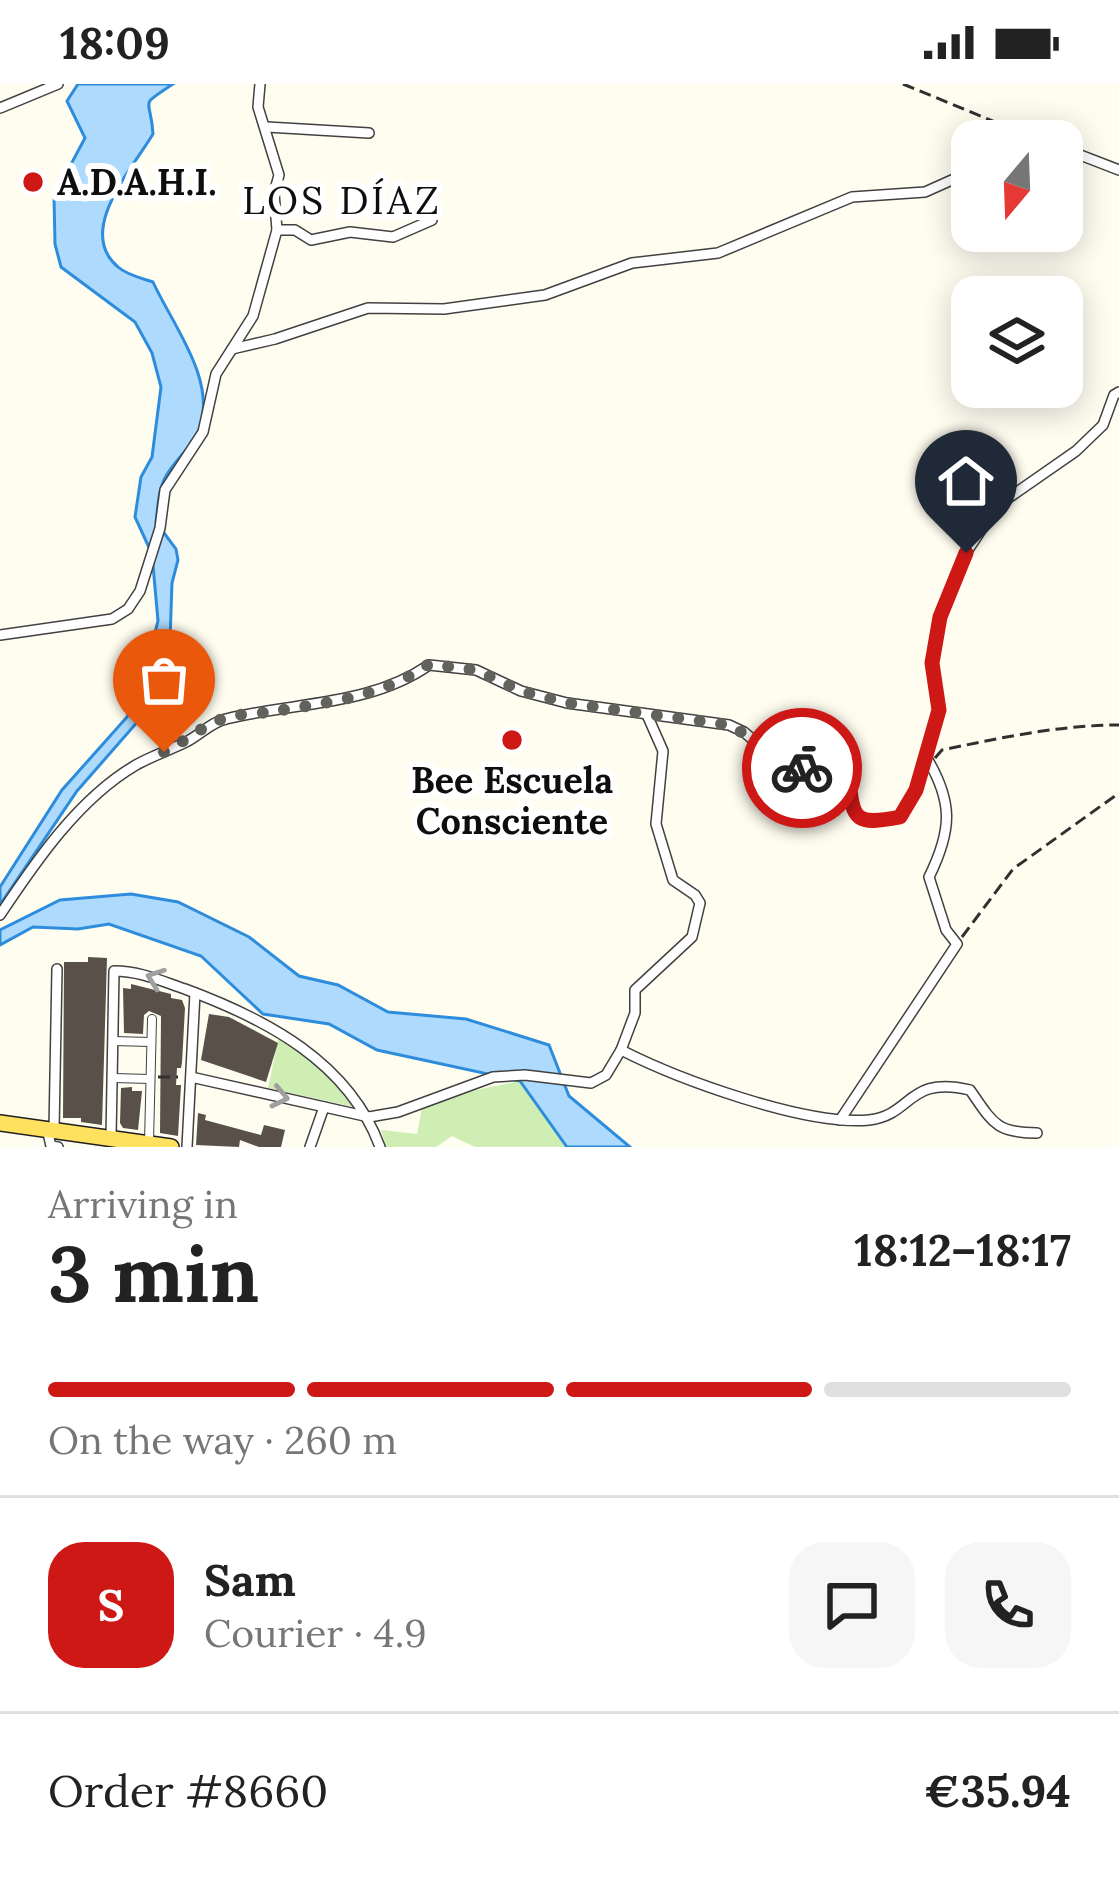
<!DOCTYPE html>
<meta charset="utf-8">
<style>
:root{--surface:#fff;--page:#f6f6f6;--text:#222;--muted:#767676;--line:#e0e0e0;--accent:#ce1816}
body{margin:0;font-family:Lora,serif;background:var(--page);color:var(--text);height:100vh;display:flex;flex-direction:column;font-size:45px;white-space:nowrap}
*{box-sizing:border-box;margin:0}
p{font-size:39px;color:var(--muted)}
.icon{flex:none;width:66px;height:66px;fill:none;stroke:currentColor;stroke-width:2;stroke-linecap:round;stroke-linejoin:round}
.map{position:relative;height:1063px;overflow:hidden}
.side{display:flex;flex-direction:column;background:var(--surface);flex:1}
.side>*{flex:none}
.needle{width:78px;rotate:199deg}
.buttons{position:absolute;left:951px;top:36px;display:grid;gap:24px}
.buttons a{display:grid;place-items:center;width:132px;height:132px;border-radius:24px;background:var(--surface);box-shadow:0 6px 30px #0003;font-size:60px}
.pin{position:absolute;display:grid;place-items:center;width:102px;height:102px;color:#fff;margin:-123px -51px;border-radius:50% 50% 50% 0;rotate:-45deg;box-shadow:0 0 12px #0007}
.pin .icon{rotate:45deg}
.courier{position:absolute;display:grid;place-items:center;width:120px;height:120px;margin:-60px;border:9px solid #ce1816;border-radius:50%;background:#fff;color:#222;box-shadow:0 3px 15px #0007}
.summary em{font-style:normal;font-weight:800}
.summary div{display:flex;flex-direction:column-reverse}
.summary{display:flex;align-items:center;justify-content:space-between;height:204px;padding:0 48px}
h1{font-size:78px;font-weight:800;line-height:90px}
.bar{display:grid;grid-template-columns:repeat(4,1fr);gap:18px 12px;align-content:center;height:144px;padding:0 48px}
.bar i{height:15px;border-radius:9px;background:var(--line)}
.bar .active{background:var(--accent)}
.bar p{grid-column:span 4}
.line{display:flex;align-items:center;gap:30px;padding:0 48px;border-top:3px solid var(--line)}
.line div{flex:1}
.round{display:grid;place-items:center;flex:none;width:126px;height:126px;border-radius:36px;background:var(--page)}
.status{display:flex;justify-content:space-between;align-items:center;height:84px;padding:0 60px;background:var(--surface);direction:ltr}
.status svg{height:33px;fill:currentColor}
.map>svg:first-child{display:block}
</style>
<div class="status"><b>18:09</b><svg viewBox="0 0 49 12"><path d="M0 12V9h3v3zM5 12V6h3v6zM10 12V3h3v9zM15 12V0h3v12zM26 1h20v11H26zM47 4h2v5h-2z"/></svg></div>
<div class="map">
<svg width="1119" height="1063" viewBox="0 0 1119 1063">
<rect width="100%" height="100%" fill="#fffdf0"/>
<g fill="#cfeeb4">
<polygon points="280,947 364,1025 268,1004"/>
<polygon points="520,997 567,1063 475,1063 452,1052 436,1063 386,1063 381,1046 417,1050 422,1024 471,1007"/>
</g>
<g fill="#aedbfd" stroke="#2d8ddc" stroke-width="3">
<path d="M78,0H173C137,24 151,12 153,50C133,84 75,147 118,183C127,191 141,194 153,198C172,240 218,297 199,346C191,364 175,376 166,392C158,406 158,423 156,438L176,465L178,476L172,499L169,584L140,635L77,707L0,821V803L62,706L127,633L144,591L158,537L152,470L135,433L141,393L152,373L161,303L152,269L135,238L61,183L55,160L54,112L85,54L67,17Z"/>
<polygon points="131,810 178,818 249,853 299,892 338,901 388,928 466,935 549,961 569,1012 630,1063 567,1063 520,997 377,966 329,940 263,930 201,872 109,840 78,845 33,843 0,861 0,846 60,816"/>
</g>
<g fill="#585049">
<polygon points="88,873 107,874 102,1041 81,1038 81,1034 63,1034 64,878 88,878"/>
<polygon points="131,900 171,910 171,914 182,916 185,924 182,979 181,984 177,984 176,1001 181,1001 178,1052 160,1049 161,932 149,927 144,931 143,950 124,949 123,904 131,905"/>
<polygon points="209,930 229,933 278,959 266,998 201,976"/>
<polygon points="132,1003 132,1007 142,1007 138,1046 123,1044 120,1039 121,1004"/>
<polygon points="198,1029 206,1031 205,1036 261,1051 264,1041 285,1046 281,1063 259,1063 240,1056 239,1063 196,1061"/>
</g>
<g fill="none" stroke-linecap="round" stroke-linejoin="round">
<g stroke="#414141" stroke-width="10">
<g id="pedestrian">
<polyline points="113,957 151,958"/>
<polyline points="113,994 150,995"/>
<polyline points="149,1058 152,935"/>
</g>
</g>
<g stroke="#414141" stroke-width="12">
<g id="minor">
<polyline points="0,24 58,0"/>
<polyline points="267,43 369,49"/>
<polyline points="1013,57 1025,53 1045,57"/>
<polyline points="1062,64 1119,86"/>
<polyline points="277,146 295,146 311,156 350,148 393,153 432,136"/>
<polyline points="232,265 275,255 368,224 444,225 545,211 632,179 718,169 852,113 925,108 972,87"/>
<polyline points="0,551 112,535 128,525 140,507 160,444 165,406 203,348 216,290 253,232 277,146 274,109 279,91 258,23 260,0"/>
<path d="M0,831C36,777 79,714 136,681C152,672 170,666 186,658C200,651 211,638 226,635C295,618 370,622 429,581L476,586L521,607L567,619L729,641L744,648L780,679L791,684H820L843,689L849,695C853,738 856,741 900,733L916,706L939,626L932,579L940,533L966,469L997,422L1076,367L1103,341L1114,311L1119,308"/>
<path d="M621,966C678,995 805,1042 869,1036C913,1031 907,991 970,1006C993,1039 996,1049 1037,1049"/>
<polyline points="191,993 369,1033 398,1028 493,993 525,991 591,999 606,991 621,966 635,929 635,906 692,853 700,819 695,811 673,796 656,740 663,667 648,633"/>
<path d="M840,1036L957,860L946,846L929,793C952,746 954,718 925,671"/>
<polyline points="47,1045 51,1062 58,1063"/>
<polyline points="54,1046 57,885"/>
<path d="M111,1054L114,887C140,887 161,897 185,905C266,935 349,978 380,1063"/>
<polyline points="187,1063 195,909"/>
<polyline points="310,1063 324,1023"/>
</g>
</g>
<g stroke="#1f1f1f" stroke-width="18">
<polyline id="primary" points="0,1039 171,1063"/>
</g>
<g stroke="#303030" stroke-width="3" stroke-dasharray="12 6" stroke-linecap="butt">
<polyline points="903,0 1012,45"/>
<path d="M935,674L942,666C1000,654 1059,641 1119,641"/>
<polyline points="962,853 1013,785 1119,709"/>
<polyline points="158,993 178,993"/>
</g>
<use href="#pedestrian" stroke="#fff" stroke-width="8"/>
<use href="#minor" stroke="#fff" stroke-width="9"/>
<use href="#primary" stroke="#ffe160" stroke-width="15"/>
</g>
<defs><path id="oneway-chevron" d="M-2-3.5L2.5 0L-2 3.5" fill="none" stroke-width="1.6" stroke-linecap="round" stroke-linejoin="round" transform="scale(3)"/></defs>
<g stroke="#9f9f9f">
<use href="#oneway-chevron" transform="translate(155 894) rotate(-160)"/>
<use href="#oneway-chevron" transform="translate(280 1013) rotate(12)"/>
</g>
<g fill="none" stroke-linecap="round" stroke-linejoin="round">
<path stroke="#62625d" stroke-width="12" stroke-dasharray="0 21.6" d="M164,668C183,659 204,641 222,635C236,630 254,630 269,628C325,619 383,613 429,580L476,586L521,607L567,619L729,641C755,653 773,684 802,684"/>
<path stroke="#ce1816" stroke-width="15" d="M802,684L843,689L849,695C852,738 857,741 900,733L916,706L939,626L932,579L940,533L966,469"/>
</g>
<g fill="#ce1816" stroke="#fff" stroke-width="4.5">
<circle cx="33" cy="98" r="12"/>
<circle cx="512" cy="656" r="12"/>
</g>
<g text-anchor="middle" stroke-width="12" stroke-linejoin="round" paint-order="stroke">
<g font-size="36" font-weight="bold" fill="#0e0e0e" stroke="#fff" text-anchor="start">
<text x="57" y="111">A.D.A.H.I.</text>
<text x="512" y="709" text-anchor="middle">Bee Escuela<tspan x="512" dy="41">Consciente</tspan></text>
</g>
<g font-size="39" letter-spacing="3" fill="#0e0e0e" stroke="#fff">
<text x="342" y="130">LOS DÍAZ</text>
</g>
</g>
</svg>
<div class="buttons">
<a><svg class="needle" viewBox="-14 -14 28 28"><path d="M0-13l5 13h-10z" fill="#e53935"/><path d="M0 13l5-13h-10z" fill="#767676"/></svg></a>
<a><svg class="icon" aria-label="layers" viewBox="0 0 24 24"><path d="M12 4l9 5-9 5-9-5zM3 14l9 5 9-5"/></svg></a>
</div>
<div class="pin" style="left:164px;top:668px;background:#ea580c"><svg class="icon" aria-label="bag" viewBox="0 0 24 24"><path d="M5 8h14l-1 12H6zM9 8a3 3 0 0 1 6 0"/></svg></div>
<div class="pin" style="left:966px;top:469px;background:#1f2937"><svg class="icon" aria-label="home" viewBox="0 0 24 24"><path d="M3 11l9-7 9 7M6 9v11h12V9"/></svg></div>
<div class="courier" style="left:802px;top:684px"><svg class="icon" aria-label="bike" viewBox="0 0 24 24"><circle cx="6" cy="16" r="4"/><circle cx="18" cy="16" r="4"/><path d="M6 16l4-8h5l3 8M10 8l3 8H6M13 5h3"/></svg></div>
</div>
<section class="side">
<div class="summary"><div><h1>3 min</h1><p>Arriving in</p></div><em>18:12–18:17</em></div>
<div class="bar"><i class="active"></i><i class="active"></i><i class="active"></i><i></i><p>On the way · 260 m</p></div>
<div class="line" style="height:216px"><b class="round" style="background:var(--accent);color:#fff">S</b><div><b>Sam</b><p>Courier · 4.9</p></div><a class="round"><svg class="icon" aria-label="chat" viewBox="0 0 24 24"><path d="M4 5h16v11H9l-5 4z"/></svg></a><a class="round"><svg class="icon" aria-label="phone" viewBox="0 0 24 24"><path d="M5 4h4l2 5-3 2q2 4 5 5l2-3 5 2v4C11 20 4 13 5 4z"/></svg></a></div>
<div class="line" style="height:156px"><div>Order #8660</div><b>€35.94</b></div>
</section>
